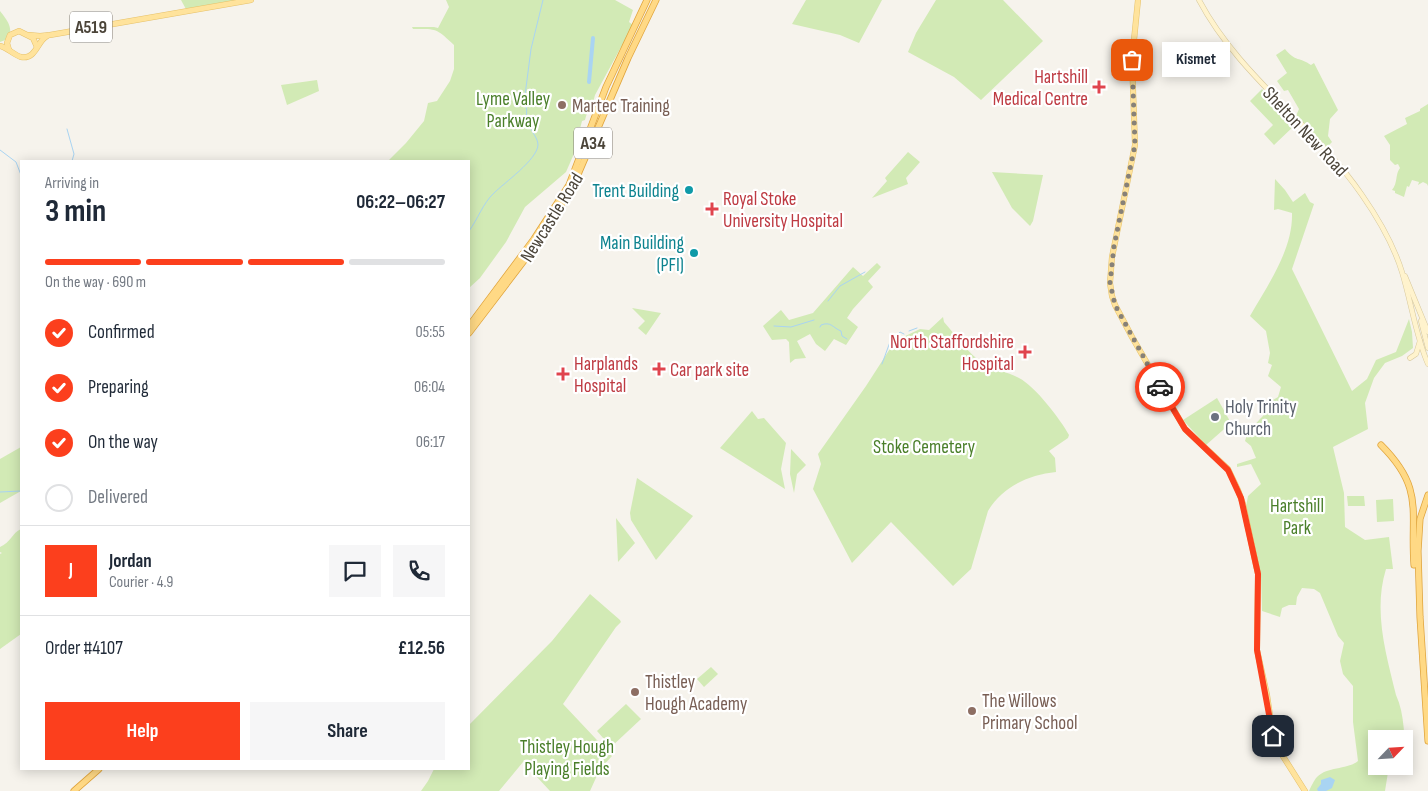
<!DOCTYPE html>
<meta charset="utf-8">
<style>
:root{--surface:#fff;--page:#f6f6f7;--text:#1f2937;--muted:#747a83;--line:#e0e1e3;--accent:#fc3f1d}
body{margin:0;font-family:"Sofia Sans Condensed",sans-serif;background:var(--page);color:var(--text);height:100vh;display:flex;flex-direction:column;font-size:19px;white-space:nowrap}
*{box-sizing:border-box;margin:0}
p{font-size:16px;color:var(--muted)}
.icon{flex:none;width:28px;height:28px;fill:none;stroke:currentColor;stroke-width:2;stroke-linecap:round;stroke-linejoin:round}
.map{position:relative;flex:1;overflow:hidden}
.panel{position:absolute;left:20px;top:160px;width:450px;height:610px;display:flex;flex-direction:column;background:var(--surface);border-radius:0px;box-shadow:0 2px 12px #0003}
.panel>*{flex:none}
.needle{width:32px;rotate:65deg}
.fabs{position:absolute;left:1368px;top:730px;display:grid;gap:10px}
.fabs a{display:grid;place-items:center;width:45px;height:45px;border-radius:0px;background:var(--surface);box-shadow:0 2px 12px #0003;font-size:25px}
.pin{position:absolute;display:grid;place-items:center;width:42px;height:42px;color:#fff;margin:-21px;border-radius:10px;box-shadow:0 2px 8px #0006}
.courier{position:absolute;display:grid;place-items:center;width:50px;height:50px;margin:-25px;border:4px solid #fc3f1d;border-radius:50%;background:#fff;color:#222;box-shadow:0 1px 6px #0007}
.bubble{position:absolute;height:35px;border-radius:0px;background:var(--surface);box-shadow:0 2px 12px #0003;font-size:16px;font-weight:700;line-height:35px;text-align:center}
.head em{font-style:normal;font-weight:700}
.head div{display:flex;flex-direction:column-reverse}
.head{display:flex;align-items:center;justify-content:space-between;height:85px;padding:0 25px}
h1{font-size:32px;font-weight:700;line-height:38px}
.bar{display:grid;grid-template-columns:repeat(4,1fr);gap:8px 5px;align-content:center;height:60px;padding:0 25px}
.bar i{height:6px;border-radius:4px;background:var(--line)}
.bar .current{background:var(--accent)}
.bar p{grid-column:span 4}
.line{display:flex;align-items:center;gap:12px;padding:0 25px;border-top:1px solid var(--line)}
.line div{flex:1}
.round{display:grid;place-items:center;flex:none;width:52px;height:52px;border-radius:0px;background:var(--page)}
ol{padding:0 25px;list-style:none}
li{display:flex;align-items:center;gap:15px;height:55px}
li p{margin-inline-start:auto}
li .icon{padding:5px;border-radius:50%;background:var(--accent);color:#fff;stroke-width:4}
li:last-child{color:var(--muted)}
li i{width:28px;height:28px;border:2px solid var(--line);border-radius:50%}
.button{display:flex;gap:10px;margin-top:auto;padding:10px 25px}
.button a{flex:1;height:58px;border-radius:0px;background:var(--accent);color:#fff;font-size:20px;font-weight:700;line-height:58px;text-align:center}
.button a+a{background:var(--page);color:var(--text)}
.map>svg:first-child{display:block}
</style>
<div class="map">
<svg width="1428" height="791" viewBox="0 0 1428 791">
<rect width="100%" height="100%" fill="#f6f3ec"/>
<g fill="#d2eab5">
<polygon points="181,0 251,0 187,11"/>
<path d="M446,0H615L633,10L629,22L633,25L595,95C593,105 587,110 585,120L582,121L573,156L566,172L525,207L506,242L480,278L469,288V161H388L406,143L424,121L428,103L437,101L450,81L454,69V45C436,28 437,29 413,29L412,27H434L438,28L449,7Z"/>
<polygon points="806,0 882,0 859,43 840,35 792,24"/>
<polygon points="936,0 1003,0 1043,41 981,100 954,77 908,52 916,33"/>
<path d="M0,11C7,20 14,28 8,39L0,42Z"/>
<path d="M1285,49C1295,62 1300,57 1311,65L1314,63L1338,110L1330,119L1328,136L1332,142L1327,147L1296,116L1299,109L1288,90L1284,91L1277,81L1287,73L1276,55Z"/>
<polygon points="317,80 319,91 287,105 281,85"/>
<polygon points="1262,89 1295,125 1274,145 1264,134 1273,125 1250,101"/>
<path d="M1428,104V186L1427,184L1423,182L1418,185L1419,182L1412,180L1409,187L1407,186L1404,197L1395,193V191L1392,190C1398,183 1395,174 1400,168L1398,164L1395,165L1390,160V145L1384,136L1407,124L1405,118L1420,111V109Z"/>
<polygon points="908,152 920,162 906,178 908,184 872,198 887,181 885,178"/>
<polygon points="992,172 1043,175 1033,221 1030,226 1012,208"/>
<path d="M1275,179L1285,190L1293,202L1305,193L1310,202L1314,204L1292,269L1352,391L1367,379L1376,360L1396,352L1409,319L1412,332L1413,348L1402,356L1385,363L1374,378L1365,403L1368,429L1333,447L1344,493L1345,527L1365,540L1389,537L1393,569H1386C1373,611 1386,654 1396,695C1405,714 1404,739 1406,760L1404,761V739H1376V766H1389L1385,791H1309C1311,787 1314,780 1317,777C1328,766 1347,770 1358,761L1353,722V686L1343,674L1340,661L1344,643L1338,636L1320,593L1314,589L1302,588L1297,597L1296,605H1289L1282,608L1280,617L1262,611L1261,576L1246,507L1248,496L1261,484L1251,464L1237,467V464L1256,458L1251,446L1245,441C1250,424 1268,416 1273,400L1278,397L1281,387L1268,376L1272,365L1268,363L1270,353L1266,331L1250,316C1268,284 1293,250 1292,213L1278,209L1274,210Z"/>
<polygon points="877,263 881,267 868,281 873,287 853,309 847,318 858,327 846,345 834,339 825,351 816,344 810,334 797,341 806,358 795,359 790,363 789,342 786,339 772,340 763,326 781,310 789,320 813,313 853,267 863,276"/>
<polygon points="632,308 661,313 646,335 638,328 645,321"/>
<path d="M943,317L944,322C956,335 968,354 984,364C994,370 1008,372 1019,378C1035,386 1061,420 1069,435L1068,438L1049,451L1055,458L1056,472C1028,475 1002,487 988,511L971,569L953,586L891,522L852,563L813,489L821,464L818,454L866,386L895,341L920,329L929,330Z"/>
<polygon points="1217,398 1231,423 1206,445 1183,420"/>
<polygon points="752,411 758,419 764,418 786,443 781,469 785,489 720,448"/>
<polygon points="21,447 21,491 0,503 0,459"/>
<polygon points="791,449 806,465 797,474 794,493 790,474"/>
<polygon points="637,478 693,516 656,560 631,520 630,513"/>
<polygon points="1347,496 1364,496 1365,506 1348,506"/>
<polygon points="1393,499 1394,521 1377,522 1376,500"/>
<polygon points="616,518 635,543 618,562"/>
<path d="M21,529V634L0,649V554L2,553L0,552V547C11,542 12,533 21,529Z"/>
<polygon points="590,594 620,620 621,622 616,627 563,704 612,756 600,769 590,791 550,791 523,762 499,791 421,791 428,781 434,769 469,769 469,725 552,641"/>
<polygon points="711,667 718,674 704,687 697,679"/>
<polygon points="626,704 641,719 611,747 597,731"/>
</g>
<polygon fill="#a9d4f2" points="1330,777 1335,780 1332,788 1326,791 1318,791 1317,789 1321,784 1321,780"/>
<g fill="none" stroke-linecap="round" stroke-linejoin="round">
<g stroke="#a9d4f2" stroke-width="1">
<polyline points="67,129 74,154 72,161"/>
<polyline points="0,150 16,162 21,175"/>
<path d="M469,231C478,219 483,203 494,193C504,183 537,160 538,145C538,137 529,129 527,121C525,113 529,111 524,103L531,49L543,0"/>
<polyline points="828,301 840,286 865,272"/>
<polyline points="774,326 791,327 814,320"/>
<path d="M820,327L821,325C831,321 833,328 841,331L842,336L847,339"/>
<polyline points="909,331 917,328"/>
<polyline points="895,338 900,332 904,334"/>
<polyline points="882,364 890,342"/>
<polyline points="0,492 21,491"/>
</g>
<polyline stroke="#a9d4f2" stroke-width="4" points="589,82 593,38"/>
<g stroke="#d6c79b" stroke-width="5.5">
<g id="secondary">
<path d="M1199,0C1239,76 1314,125 1362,195C1378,218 1394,246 1402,272C1411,301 1416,337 1428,364"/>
<polyline points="1405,276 1428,332"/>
<polyline points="1421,321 1428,348"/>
<polyline points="1410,358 1416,354 1420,341"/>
</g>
</g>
<g stroke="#e6c16a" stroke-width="6">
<g id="primary">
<polyline points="1138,0 1132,60 1135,145 1112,257 1110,283 1112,296 1115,305 1132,337 1185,429 1228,469 1238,490 1243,504 1258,574 1257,650 1267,695 1273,736 1279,750 1305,791"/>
<polyline points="29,35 40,36 50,35 251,0"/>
<path d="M0,46C8,48 14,55 21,57C36,60 37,41 47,36"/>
<polyline points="9,50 7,43 10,35 19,31 33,38 37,47"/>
</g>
</g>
<g stroke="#e0a43c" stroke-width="7">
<g id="trunk">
<polyline points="469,326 534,239 569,185 606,87 647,0"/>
<polyline points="469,333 536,245 573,186 628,58 656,0"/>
<path d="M1381,445C1425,489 1410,511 1414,565"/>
<polyline points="1428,495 1420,519 1418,551 1420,617 1428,741"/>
<polyline points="74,791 99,769"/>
</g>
</g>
<use href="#secondary" stroke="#fff3cd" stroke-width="4.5"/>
<use href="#primary" stroke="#ffe39c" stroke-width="5"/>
<use href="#trunk" stroke="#ffd985" stroke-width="5.5"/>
</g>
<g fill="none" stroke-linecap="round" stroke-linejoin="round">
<polyline stroke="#878178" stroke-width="5" stroke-dasharray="0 9" points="1132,60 1135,145 1114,246 1110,283 1115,305 1160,387"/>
<polyline stroke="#fc3f1d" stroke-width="6" points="1160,387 1185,429 1228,470 1241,498 1258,574 1257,650 1273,736"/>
</g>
<g fill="#e0444e" stroke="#fff" stroke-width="2">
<path d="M1096.5 79.5h5v5h5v5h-5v5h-5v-5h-5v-5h5z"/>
<path d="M709.5 201.5h5v5h5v5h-5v5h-5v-5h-5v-5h5z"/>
<path d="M1022.5 344.5h5v5h5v5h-5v5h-5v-5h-5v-5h5z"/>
<path d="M656.5 361.5h5v5h5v5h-5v5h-5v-5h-5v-5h5z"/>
<path d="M560.5 366.5h5v5h5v5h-5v5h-5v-5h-5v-5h5z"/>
</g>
<g fill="#8d6e63" stroke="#fff" stroke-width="2">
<circle cx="562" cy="105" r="5"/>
<circle cx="635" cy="692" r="5"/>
<circle cx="972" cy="711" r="5"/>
</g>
<g fill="#0f9aa8" stroke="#fff" stroke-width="2">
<circle cx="689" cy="190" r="5"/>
<circle cx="694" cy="253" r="5"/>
</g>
<circle fill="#6b7280" stroke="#fff" stroke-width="2" cx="1215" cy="417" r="5"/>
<g text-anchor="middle" stroke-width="4.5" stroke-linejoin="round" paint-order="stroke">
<g fill="#fff" stroke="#817c74" stroke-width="1">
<rect x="70" y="11.5" width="42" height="31" rx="4"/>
<rect x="574" y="127.5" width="38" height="31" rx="4"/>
</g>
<g font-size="18" font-weight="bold" fill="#4b4439">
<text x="91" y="33">A519</text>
<text x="593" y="149">A34</text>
</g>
<g font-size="19" fill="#be3a42" stroke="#fff" text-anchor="start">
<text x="1088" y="83" text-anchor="end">Hartshill<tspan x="1088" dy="22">Medical Centre</tspan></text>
<text x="723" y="205">Royal Stoke<tspan x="723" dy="22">University Hospital</tspan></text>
<text x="1014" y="348" text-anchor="end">North Staffordshire<tspan x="1014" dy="22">Hospital</tspan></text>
<text x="574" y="370">Harplands<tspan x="574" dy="22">Hospital</tspan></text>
<text x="670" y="376">Car park site</text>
</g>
<g font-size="19" fill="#4a7f2a" stroke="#fff">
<text x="513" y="105">Lyme Valley<tspan x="513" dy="22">Parkway</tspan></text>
<text x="924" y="453">Stoke Cemetery</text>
<text x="1297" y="512">Hartshill<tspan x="1297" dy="22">Park</tspan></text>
<text x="567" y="753">Thistley Hough<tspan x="567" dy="22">Playing Fields</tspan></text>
</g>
<g font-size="19" fill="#785e54" stroke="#fff" text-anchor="start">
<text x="572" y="112">Martec Training</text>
<text x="645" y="688">Thistley<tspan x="645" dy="22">Hough Academy</tspan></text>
<text x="982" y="707">The Willows<tspan x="982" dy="22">Primary School</tspan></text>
</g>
<g font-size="19" fill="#4b4439" stroke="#fff">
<text transform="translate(1306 131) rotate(47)" y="7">Shelton New Road</text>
<text transform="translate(551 217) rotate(-58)" y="7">Newcastle Road</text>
</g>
<g font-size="19" fill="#0d838f" stroke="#fff" text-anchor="end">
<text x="679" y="197">Trent Building</text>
<text x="684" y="249">Main Building<tspan x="684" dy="22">(PFI)</tspan></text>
</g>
<g font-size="19" fill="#5b616d" stroke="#fff" text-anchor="start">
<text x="1225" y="413">Holy Trinity<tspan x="1225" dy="22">Church</tspan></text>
</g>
</g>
</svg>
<div class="fabs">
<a><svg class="needle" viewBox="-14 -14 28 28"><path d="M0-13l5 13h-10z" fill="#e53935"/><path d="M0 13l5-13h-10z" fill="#747a83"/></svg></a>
</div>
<div class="pin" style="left:1132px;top:60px;background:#ea580c"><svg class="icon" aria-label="bag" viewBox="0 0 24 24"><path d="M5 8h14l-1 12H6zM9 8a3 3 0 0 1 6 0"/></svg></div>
<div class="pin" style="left:1273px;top:736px;background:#1f2937"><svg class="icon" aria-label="home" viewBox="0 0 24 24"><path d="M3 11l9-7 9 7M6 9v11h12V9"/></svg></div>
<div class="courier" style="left:1160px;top:387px"><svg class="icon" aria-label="car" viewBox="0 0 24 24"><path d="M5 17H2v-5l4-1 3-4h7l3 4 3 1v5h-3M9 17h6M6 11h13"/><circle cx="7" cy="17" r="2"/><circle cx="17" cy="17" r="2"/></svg></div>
<div class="bubble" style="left:1162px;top:42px;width:68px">Kismet</div>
<section class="panel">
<div class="head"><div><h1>3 min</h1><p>Arriving in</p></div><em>06:22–06:27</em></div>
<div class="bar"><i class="current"></i><i class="current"></i><i class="current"></i><i></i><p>On the way · 690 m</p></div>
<ol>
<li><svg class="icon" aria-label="check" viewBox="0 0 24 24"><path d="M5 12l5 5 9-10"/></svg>Confirmed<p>05:55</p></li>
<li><svg class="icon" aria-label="check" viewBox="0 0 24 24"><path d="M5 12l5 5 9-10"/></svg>Preparing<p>06:04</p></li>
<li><svg class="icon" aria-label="check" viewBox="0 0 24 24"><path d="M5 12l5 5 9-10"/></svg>On the way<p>06:17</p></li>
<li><i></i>Delivered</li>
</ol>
<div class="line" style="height:90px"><b class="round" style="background:var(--accent);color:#fff">J</b><div><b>Jordan</b><p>Courier · 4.9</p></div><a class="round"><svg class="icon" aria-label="chat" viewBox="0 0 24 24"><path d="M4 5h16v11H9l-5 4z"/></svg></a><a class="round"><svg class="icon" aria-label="phone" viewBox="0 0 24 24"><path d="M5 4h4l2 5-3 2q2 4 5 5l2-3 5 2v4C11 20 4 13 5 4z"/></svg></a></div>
<div class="line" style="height:65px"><div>Order #4107</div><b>£12.56</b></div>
<div class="button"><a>Help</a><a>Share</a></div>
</section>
</div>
